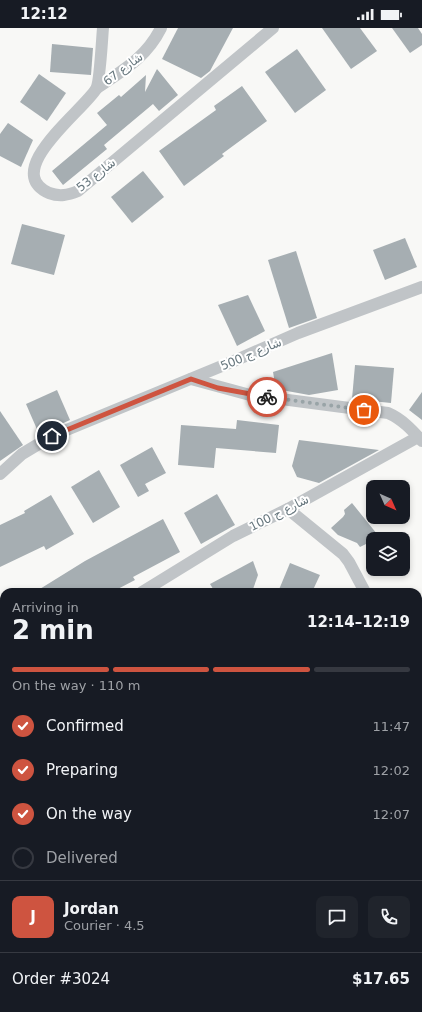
<!DOCTYPE html>
<meta charset="utf-8">
<style>
:root{--surface:#171b24;--page:#20242c;--text:#f1f3f6;--muted:#9ea1a6;--line:#363941;--accent:#ce5440}
body{margin:0;font-family:"DejaVu Sans",Cairo,sans-serif;background:var(--page);color:var(--text);height:100vh;display:flex;flex-direction:column;font-size:15px;white-space:nowrap}
*{box-sizing:border-box;margin:0}
p{font-size:13px;color:var(--muted)}
.icon{flex:none;width:22px;height:22px;fill:none;stroke:currentColor;stroke-width:2;stroke-linecap:round;stroke-linejoin:round}
.map{position:relative;flex:1;overflow:hidden}
.drawer{position:absolute;left:0px;top:560px;width:422px;height:424px;display:flex;flex-direction:column;background:var(--surface);border-radius:12px 12px 0 0;box-shadow:0 2px 6px #0003}
.drawer>*{flex:none}
.needle{width:26px;rotate:135deg}
.fabs{position:absolute;left:366px;top:452px;display:grid;gap:8px}
.fabs a{display:grid;place-items:center;width:44px;height:44px;border-radius:8px;background:var(--surface);box-shadow:0 2px 6px #0003;font-size:20px}
.pin{position:absolute;display:grid;place-items:center;width:34px;height:34px;color:#fff;margin:-17px;border:2px solid #fff;border-radius:50%;box-shadow:0 1px 4px #0007}
.courier{position:absolute;display:grid;place-items:center;width:40px;height:40px;margin:-20px;border:3px solid #ce5440;border-radius:50%;background:#fff;color:#222;box-shadow:0 1px 5px #0007}
.headline em{font-style:normal;font-weight:800}
.headline div{display:flex;flex-direction:column-reverse}
.headline{display:flex;align-items:center;justify-content:space-between;height:68px;padding:0 12px}
h1{font-size:26px;font-weight:800;line-height:30px}
.bar{display:grid;grid-template-columns:repeat(4,1fr);gap:6px 4px;align-content:center;height:48px;padding:0 12px}
.bar i{height:5px;border-radius:3px;background:var(--line)}
.bar .selected{background:var(--accent)}
.bar p{grid-column:span 4}
.line{display:flex;align-items:center;gap:10px;padding:0 12px;border-top:1px solid var(--line)}
.line div{flex:1}
.round{display:grid;place-items:center;flex:none;width:42px;height:42px;border-radius:8px;background:var(--page)}
ol{padding:0 12px;list-style:none}
li{display:flex;align-items:center;gap:12px;height:44px}
li p{margin-inline-start:auto}
li .icon{padding:4px;border-radius:50%;background:var(--accent);color:#fff;stroke-width:4}
li:last-child{color:var(--muted)}
li i{width:22px;height:22px;border:2px solid var(--line);border-radius:50%}
.status{display:flex;justify-content:space-between;align-items:center;height:28px;padding:0 20px;background:var(--surface);direction:ltr}
.status svg{height:11px;fill:currentColor}
.map>svg:first-child{display:block}
</style>
<div class="status"><b>12:12</b><svg viewBox="0 0 49 12"><path d="M0 12V9h3v3zM5 12V6h3v6zM10 12V3h3v9zM15 12V0h3v12zM26 1h20v11H26zM47 4h2v5h-2z"/></svg></div>
<div class="map">
<svg width="422" height="984" viewBox="0 0 422 984">
<rect width="100%" height="100%" fill="#f8f8f6"/>
<g fill="#a6aeb2">
<polygon points="178,0 233,0 210,43 201,50 162,31"/>
<polygon points="322,0 360,0 377,23 351,41"/>
<polygon points="392,0 418,0 422,6 422,17 410,25"/>
<polygon points="52,16 93,20 91,47 50,44"/>
<polygon points="297,21 326,62 295,85 265,44"/>
<polygon points="157,41 178,67 159,83 153,76 104,117 107,121 63,157 52,143 107,97 97,85 119,67 121,69 146,47 145,64"/>
<polygon points="39,46 66,65 47,93 20,74"/>
<polygon points="242,58 267,93 222,126 224,128 184,158 159,123 216,82 214,78"/>
<polygon points="8,95 33,112 21,139 0,128 0,106"/>
<polygon points="143,143 164,169 132,195 111,169"/>
<polygon points="22,196 65,207 54,247 11,236"/>
<polygon points="405,210 417,239 385,252 373,222"/>
<polygon points="296,223 317,290 289,300 268,232"/>
<polygon points="248,267 265,303 237,318 218,277"/>
<polygon points="332,325 338,362 309,367 276,361 273,344"/>
<polygon points="355,337 394,340 391,375 352,371"/>
<polygon points="57,362 70,392 39,406 26,376"/>
<polygon points="422,364 422,392 409,382"/>
<polygon points="0,383 23,417 0,433"/>
<polygon points="237,392 279,397 276,425 216,420 214,440 178,437 181,397 236,401"/>
<polygon points="299,412 379,422 319,455 297,449 292,438"/>
<polygon points="152,419 166,445 145,456 149,463 138,469 120,437"/>
<polygon points="99,442 120,479 93,495 71,459"/>
<polygon points="217,466 235,497 201,516 184,485"/>
<polygon points="51,467 74,506 46,522 44,518 0,539 0,497 25,485 24,483"/>
<polygon points="352,475 377,506 366,516 360,519 357,515 338,507 331,500 343,489 345,486 344,482"/>
<polygon points="163,491 180,524 133,549 135,552 112,564 35,564 85,533"/>
<polygon points="253,533 258,547 252,564 215,564 210,556"/>
<polygon points="290,535 320,547 312,564 278,564"/>
</g>
<g fill="none" stroke-linecap="round" stroke-linejoin="round">
<g stroke="#c0c4c7" stroke-width="12">
<path d="M103,0C102,10 100,55 96,61C84,82 0,143 49,165C60,169 68,167 78,163L273,0"/>
<path d="M97,60C123,42 146,30 161,0"/>
<path d="M191,351L250,367L388,385C402,391 412,402 422,413"/>
<polyline points="0,446 22,426 52,408 234,333 298,305 422,259"/>
<polyline points="288,481 343,526 349,534 365,564"/>
<polyline points="142,564 233,508 288,481 418,409"/>
<polyline points="0,647 4,645"/>
<polyline points="418,674 422,682"/>
<polyline points="0,734 4,733"/>
<polyline points="418,813 422,806"/>
<polyline points="0,893 4,892"/>
<polyline points="112,984 112,980"/>
<polyline points="248,984 249,980"/>
<polyline points="338,984 339,980"/>
</g>
</g>
<g fill="none" stroke-linecap="round" stroke-linejoin="round">
<polyline stroke="#99a4a7" stroke-width="4" stroke-dasharray="0 7.2" points="267,369 364,382"/>
<polyline stroke="#ce5440" stroke-width="5" points="52,408 191,351 218,360 267,369"/>
</g>
<g text-anchor="middle" stroke-width="4" stroke-linejoin="round" paint-order="stroke">
<g font-size="12" fill="#66767d" stroke="#fff">
<text transform="translate(123 41) rotate(-37)" y="4">شارع 67</text>
<text transform="translate(96 147) rotate(-38)" y="4">شارع 53</text>
<text transform="translate(251 326) rotate(-23)" y="4">شارع ج 500</text>
<text transform="translate(279 485) rotate(-27)" y="4">شارع ج 100</text>
</g>
</g>
</svg>
<div class="fabs">
<a><svg class="needle" viewBox="-14 -14 28 28"><path d="M0-13l5 13h-10z" fill="#e53935"/><path d="M0 13l5-13h-10z" fill="#9ea1a6"/></svg></a>
<a><svg class="icon" aria-label="layers" viewBox="0 0 24 24"><path d="M12 4l9 5-9 5-9-5zM3 14l9 5 9-5"/></svg></a>
</div>
<div class="pin" style="left:364px;top:382px;background:#ea580c"><svg class="icon" aria-label="bag" viewBox="0 0 24 24"><path d="M5 8h14l-1 12H6zM9 8a3 3 0 0 1 6 0"/></svg></div>
<div class="pin" style="left:52px;top:408px;background:#1f2937"><svg class="icon" aria-label="home" viewBox="0 0 24 24"><path d="M3 11l9-7 9 7M6 9v11h12V9"/></svg></div>
<div class="courier" style="left:267px;top:369px"><svg class="icon" aria-label="bike" viewBox="0 0 24 24"><circle cx="6" cy="16" r="4"/><circle cx="18" cy="16" r="4"/><path d="M6 16l4-8h5l3 8M10 8l3 8H6M13 5h3"/></svg></div>
<section class="drawer">
<div class="headline"><div><h1>2 min</h1><p>Arriving in</p></div><em>12:14–12:19</em></div>
<div class="bar"><i class="selected"></i><i class="selected"></i><i class="selected"></i><i></i><p>On the way · 110 m</p></div>
<ol>
<li><svg class="icon" aria-label="check" viewBox="0 0 24 24"><path d="M5 12l5 5 9-10"/></svg>Confirmed<p>11:47</p></li>
<li><svg class="icon" aria-label="check" viewBox="0 0 24 24"><path d="M5 12l5 5 9-10"/></svg>Preparing<p>12:02</p></li>
<li><svg class="icon" aria-label="check" viewBox="0 0 24 24"><path d="M5 12l5 5 9-10"/></svg>On the way<p>12:07</p></li>
<li><i></i>Delivered</li>
</ol>
<div class="line" style="height:72px"><b class="round" style="background:var(--accent);color:#fff">J</b><div><b>Jordan</b><p>Courier · 4.5</p></div><a class="round"><svg class="icon" aria-label="chat" viewBox="0 0 24 24"><path d="M4 5h16v11H9l-5 4z"/></svg></a><a class="round"><svg class="icon" aria-label="phone" viewBox="0 0 24 24"><path d="M5 4h4l2 5-3 2q2 4 5 5l2-3 5 2v4C11 20 4 13 5 4z"/></svg></a></div>
<div class="line" style="height:52px"><div>Order #3024</div><b>$17.65</b></div>
</section>
</div>
